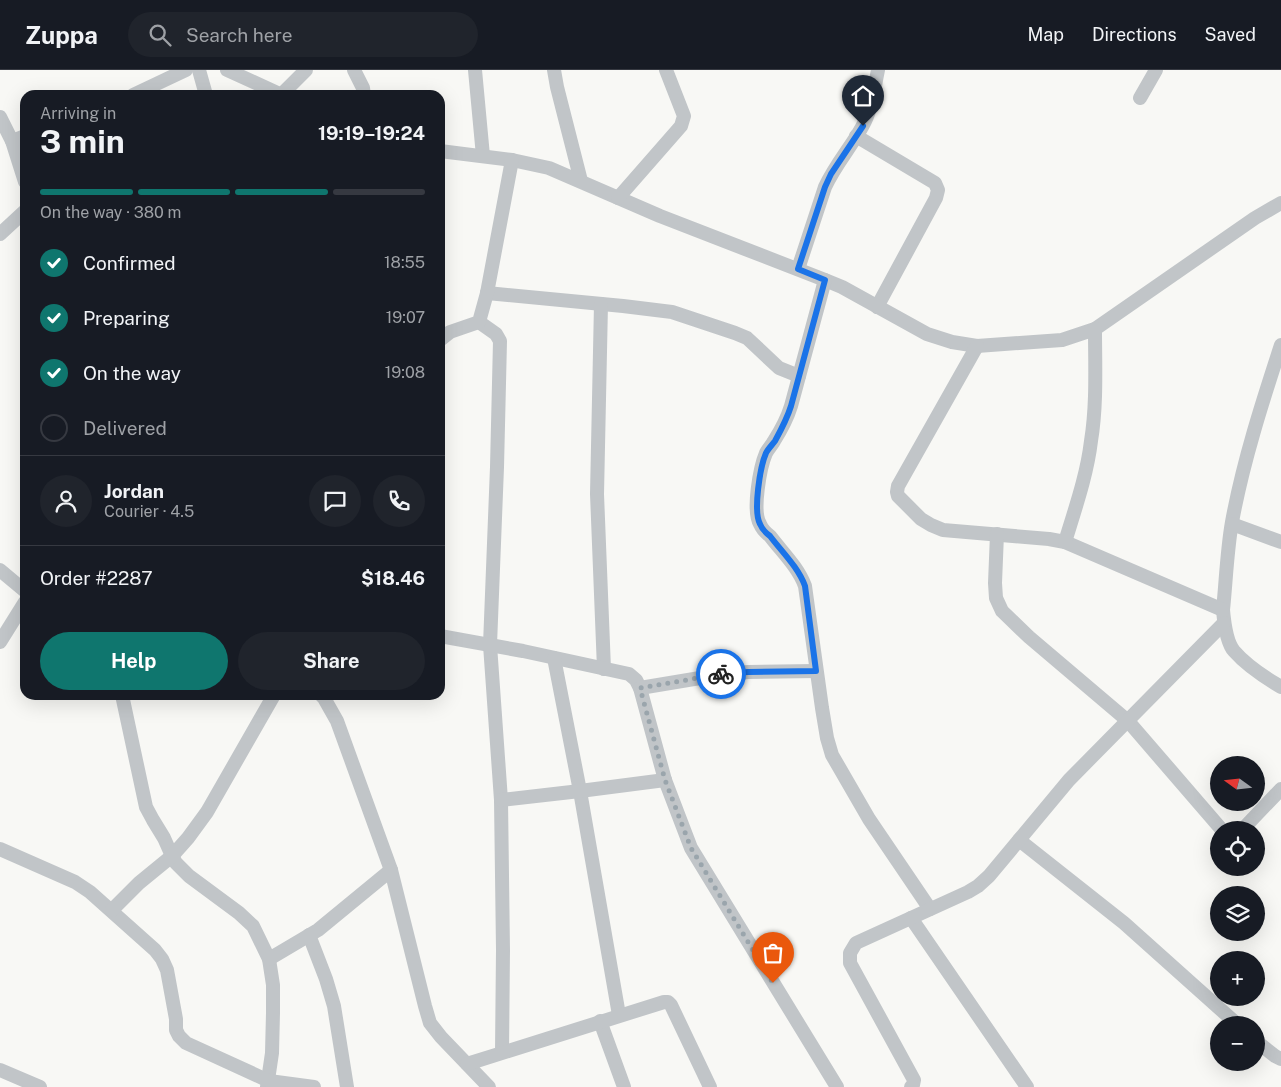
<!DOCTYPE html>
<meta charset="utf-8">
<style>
:root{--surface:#171b24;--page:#20242c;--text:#f1f3f6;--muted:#9ea1a6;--line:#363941;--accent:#0f766e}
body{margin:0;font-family:"Public Sans",sans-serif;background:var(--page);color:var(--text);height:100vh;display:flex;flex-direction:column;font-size:19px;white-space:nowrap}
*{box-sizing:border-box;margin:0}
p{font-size:16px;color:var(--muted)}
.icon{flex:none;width:28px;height:28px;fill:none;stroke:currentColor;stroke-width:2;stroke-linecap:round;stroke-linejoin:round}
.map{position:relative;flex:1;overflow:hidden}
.drawer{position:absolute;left:20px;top:20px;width:425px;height:610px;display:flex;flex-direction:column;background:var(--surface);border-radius:15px;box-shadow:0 5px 20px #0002}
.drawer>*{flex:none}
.needle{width:32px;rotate:285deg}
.controls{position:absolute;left:1210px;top:686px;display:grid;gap:10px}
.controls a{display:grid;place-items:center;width:55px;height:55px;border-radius:50%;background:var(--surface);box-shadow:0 5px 20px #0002;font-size:25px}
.pin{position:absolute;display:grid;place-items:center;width:42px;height:42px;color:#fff;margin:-51px -21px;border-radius:50% 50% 50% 0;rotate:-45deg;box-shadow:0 0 5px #0007}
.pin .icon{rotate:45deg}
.courier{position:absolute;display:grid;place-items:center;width:50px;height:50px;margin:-25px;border:4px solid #1a73e8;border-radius:50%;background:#fff;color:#222;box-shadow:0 1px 6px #0007}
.head em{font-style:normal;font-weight:700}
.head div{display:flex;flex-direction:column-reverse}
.head{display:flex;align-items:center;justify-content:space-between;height:85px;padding:0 20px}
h1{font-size:32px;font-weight:700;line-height:38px}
.bar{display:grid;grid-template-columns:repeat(4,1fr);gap:8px 5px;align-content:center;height:60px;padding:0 20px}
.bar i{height:6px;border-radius:4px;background:var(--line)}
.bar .selected{background:var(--accent)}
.bar p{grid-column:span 4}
.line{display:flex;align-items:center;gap:12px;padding:0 20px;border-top:1px solid var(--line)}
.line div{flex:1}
.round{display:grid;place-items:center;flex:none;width:52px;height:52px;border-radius:26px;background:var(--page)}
ol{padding:0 20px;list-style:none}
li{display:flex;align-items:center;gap:15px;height:55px}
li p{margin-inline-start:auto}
li .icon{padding:5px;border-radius:50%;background:var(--accent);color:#fff;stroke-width:4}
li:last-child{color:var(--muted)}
li i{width:28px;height:28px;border:2px solid var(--line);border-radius:50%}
.action{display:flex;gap:10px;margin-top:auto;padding:10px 20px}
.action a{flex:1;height:58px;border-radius:30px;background:var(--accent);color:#fff;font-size:20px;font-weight:700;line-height:58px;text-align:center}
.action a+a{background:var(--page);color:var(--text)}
header{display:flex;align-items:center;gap:30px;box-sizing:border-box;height:70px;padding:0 25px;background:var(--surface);border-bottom:1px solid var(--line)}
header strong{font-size:24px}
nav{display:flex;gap:28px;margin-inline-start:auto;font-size:18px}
.search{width:350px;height:45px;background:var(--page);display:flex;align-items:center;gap:12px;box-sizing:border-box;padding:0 18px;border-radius:28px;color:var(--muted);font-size:19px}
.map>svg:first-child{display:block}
</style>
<header>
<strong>Zuppa</strong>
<div class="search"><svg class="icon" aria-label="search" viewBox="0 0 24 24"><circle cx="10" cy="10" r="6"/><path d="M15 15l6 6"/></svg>Search here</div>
<nav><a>Map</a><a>Directions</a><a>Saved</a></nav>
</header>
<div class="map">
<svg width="1281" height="1017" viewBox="0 0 1281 1017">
<rect width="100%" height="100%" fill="#f8f8f5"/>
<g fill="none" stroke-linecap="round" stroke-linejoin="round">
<g stroke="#c1c5c8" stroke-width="14">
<polyline points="199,0 206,25"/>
<polyline points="227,0 282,25"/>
<polyline points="354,0 363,18 364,25"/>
<polyline points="475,0 483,86"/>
<polyline points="554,0 557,17 581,111"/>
<polyline points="133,25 186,0"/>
<polyline points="281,25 306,0"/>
<polyline points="1140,28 1156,0"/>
<polyline points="0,47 12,71 25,112"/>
<polyline points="856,66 935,113 938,120 936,128 877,237"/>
<polyline points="12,71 25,66"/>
<polyline points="440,81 512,90 549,98 660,146 825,210 842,217 927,264 952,272 977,276 1062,270 1095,259 1255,148 1281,133"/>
<polyline points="618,128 681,56 684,46 666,0"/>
<polyline points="0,164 25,141"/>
<path d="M798,199L825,117C835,95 851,77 862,57C872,40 874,19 878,0"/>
<path d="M825,210L791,336C787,349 781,360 774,371C772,375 768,379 766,383C760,397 752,441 760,454C762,459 766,463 770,466C782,482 798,497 805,516L822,638L827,668L832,685L869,749L930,839"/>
<polyline points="487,223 623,236 672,242 735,263 747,268 779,298 799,306"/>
<polyline points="601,234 597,424 604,599"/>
<polyline points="479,252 496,264 500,271 497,397 490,575 501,730 503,880 502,982"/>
<polyline points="440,270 450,262 479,252 487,223 512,90"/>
<path d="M1281,275C1262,333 1243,392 1232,452C1227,480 1226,511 1223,540C1224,551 1227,573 1234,581C1247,596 1264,607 1281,617"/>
<polyline points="977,276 898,416 897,422 898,426 921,449 931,455 943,460 1049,469 1065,472 1223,540"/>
<polyline points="1232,454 1281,472"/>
<polyline points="997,464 995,513 996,528 1002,541 1029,567 1128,651 1222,760"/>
<path d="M1065,472C1075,439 1087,405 1091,371C1097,334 1095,296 1095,259"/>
<polyline points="0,500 25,521"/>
<polyline points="440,566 523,581 629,604 636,610 640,618 665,710 691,778 837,1017"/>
<polyline points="0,572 25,532"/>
<polyline points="554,588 580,721 619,945"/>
<polyline points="640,618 724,604 748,602 816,601"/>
<polyline points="122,625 146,737 153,750 164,768 172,786 176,793 189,806 239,843 253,856 269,889 273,915 273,943 272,983 267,1017"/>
<polyline points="321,625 324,628 337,651 391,800 425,936 430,953 441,967 489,1017"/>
<polyline points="501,730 580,721 665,710"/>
<polyline points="1242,760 1281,719"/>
<polyline points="1019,770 1124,853 1238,955"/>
<polyline points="0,779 75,812 90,822 155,880 162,889 167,900 176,949 176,960 179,966 186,973 269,1011 314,1017"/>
<polyline points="112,840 139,813 172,786 188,768 207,742 274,625"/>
<polyline points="911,848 1027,1017"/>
<polyline points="309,865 326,909 334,936 347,1017"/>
<polyline points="269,889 318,860 391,800"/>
<polyline points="600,951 624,1017"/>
<polyline points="1256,971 1275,986 1281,989"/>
<polyline points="467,994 664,932 668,932 671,935 710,1017"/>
<polyline points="0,1000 40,1017"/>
<polyline points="911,1017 913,1015 914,1010 850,893 850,883 856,873 968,822 978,816 989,806 1069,710 1224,553"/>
</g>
</g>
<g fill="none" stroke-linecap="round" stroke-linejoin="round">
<polyline stroke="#9aa5ac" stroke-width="5" stroke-dasharray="0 9" points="721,604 640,618 665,710 691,778 773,913"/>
<path stroke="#1a73e8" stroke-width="6" d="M721,604L748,602L816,601L805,516C798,497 782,482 770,466C766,463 762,459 760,454C753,441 760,397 766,383C768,379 772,375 775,371C781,360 787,349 791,336L825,210L798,199L825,117L831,104L863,56"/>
</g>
</svg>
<div class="controls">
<a><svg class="needle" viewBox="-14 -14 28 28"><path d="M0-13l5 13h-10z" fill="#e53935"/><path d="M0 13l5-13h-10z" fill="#9ea1a6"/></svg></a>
<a><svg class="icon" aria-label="locate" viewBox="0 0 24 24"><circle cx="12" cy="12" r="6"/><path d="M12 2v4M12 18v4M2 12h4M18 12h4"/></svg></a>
<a><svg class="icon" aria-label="layers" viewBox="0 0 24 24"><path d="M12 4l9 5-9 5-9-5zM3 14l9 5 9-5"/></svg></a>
<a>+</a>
<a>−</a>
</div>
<div class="pin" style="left:773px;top:913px;background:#ea580c"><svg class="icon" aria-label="bag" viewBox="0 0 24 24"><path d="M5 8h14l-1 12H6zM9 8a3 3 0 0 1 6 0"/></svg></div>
<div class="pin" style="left:863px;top:56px;background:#1f2937"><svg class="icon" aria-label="home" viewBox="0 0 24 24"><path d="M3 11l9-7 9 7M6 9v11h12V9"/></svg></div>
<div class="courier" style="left:721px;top:604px"><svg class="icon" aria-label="bike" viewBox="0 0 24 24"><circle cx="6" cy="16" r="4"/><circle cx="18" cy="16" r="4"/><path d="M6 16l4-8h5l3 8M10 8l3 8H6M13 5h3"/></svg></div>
<section class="drawer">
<div class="head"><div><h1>3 min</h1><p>Arriving in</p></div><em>19:19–19:24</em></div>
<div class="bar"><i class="selected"></i><i class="selected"></i><i class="selected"></i><i></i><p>On the way · 380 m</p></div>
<ol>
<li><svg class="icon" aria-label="check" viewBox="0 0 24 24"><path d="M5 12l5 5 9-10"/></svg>Confirmed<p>18:55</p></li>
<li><svg class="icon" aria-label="check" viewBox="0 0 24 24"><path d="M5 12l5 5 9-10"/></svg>Preparing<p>19:07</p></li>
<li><svg class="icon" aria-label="check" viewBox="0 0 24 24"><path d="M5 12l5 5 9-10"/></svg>On the way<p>19:08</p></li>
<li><i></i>Delivered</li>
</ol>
<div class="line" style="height:90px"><a class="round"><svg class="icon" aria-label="person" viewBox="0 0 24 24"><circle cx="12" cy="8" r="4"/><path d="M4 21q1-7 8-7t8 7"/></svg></a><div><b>Jordan</b><p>Courier · 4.5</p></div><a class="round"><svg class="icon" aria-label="chat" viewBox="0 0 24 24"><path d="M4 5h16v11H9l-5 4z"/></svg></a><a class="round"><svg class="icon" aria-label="phone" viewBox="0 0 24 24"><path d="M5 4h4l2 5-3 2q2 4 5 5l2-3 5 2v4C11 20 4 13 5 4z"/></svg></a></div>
<div class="line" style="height:65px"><div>Order #2287</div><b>$18.46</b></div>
<div class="action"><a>Help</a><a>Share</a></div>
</section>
</div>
